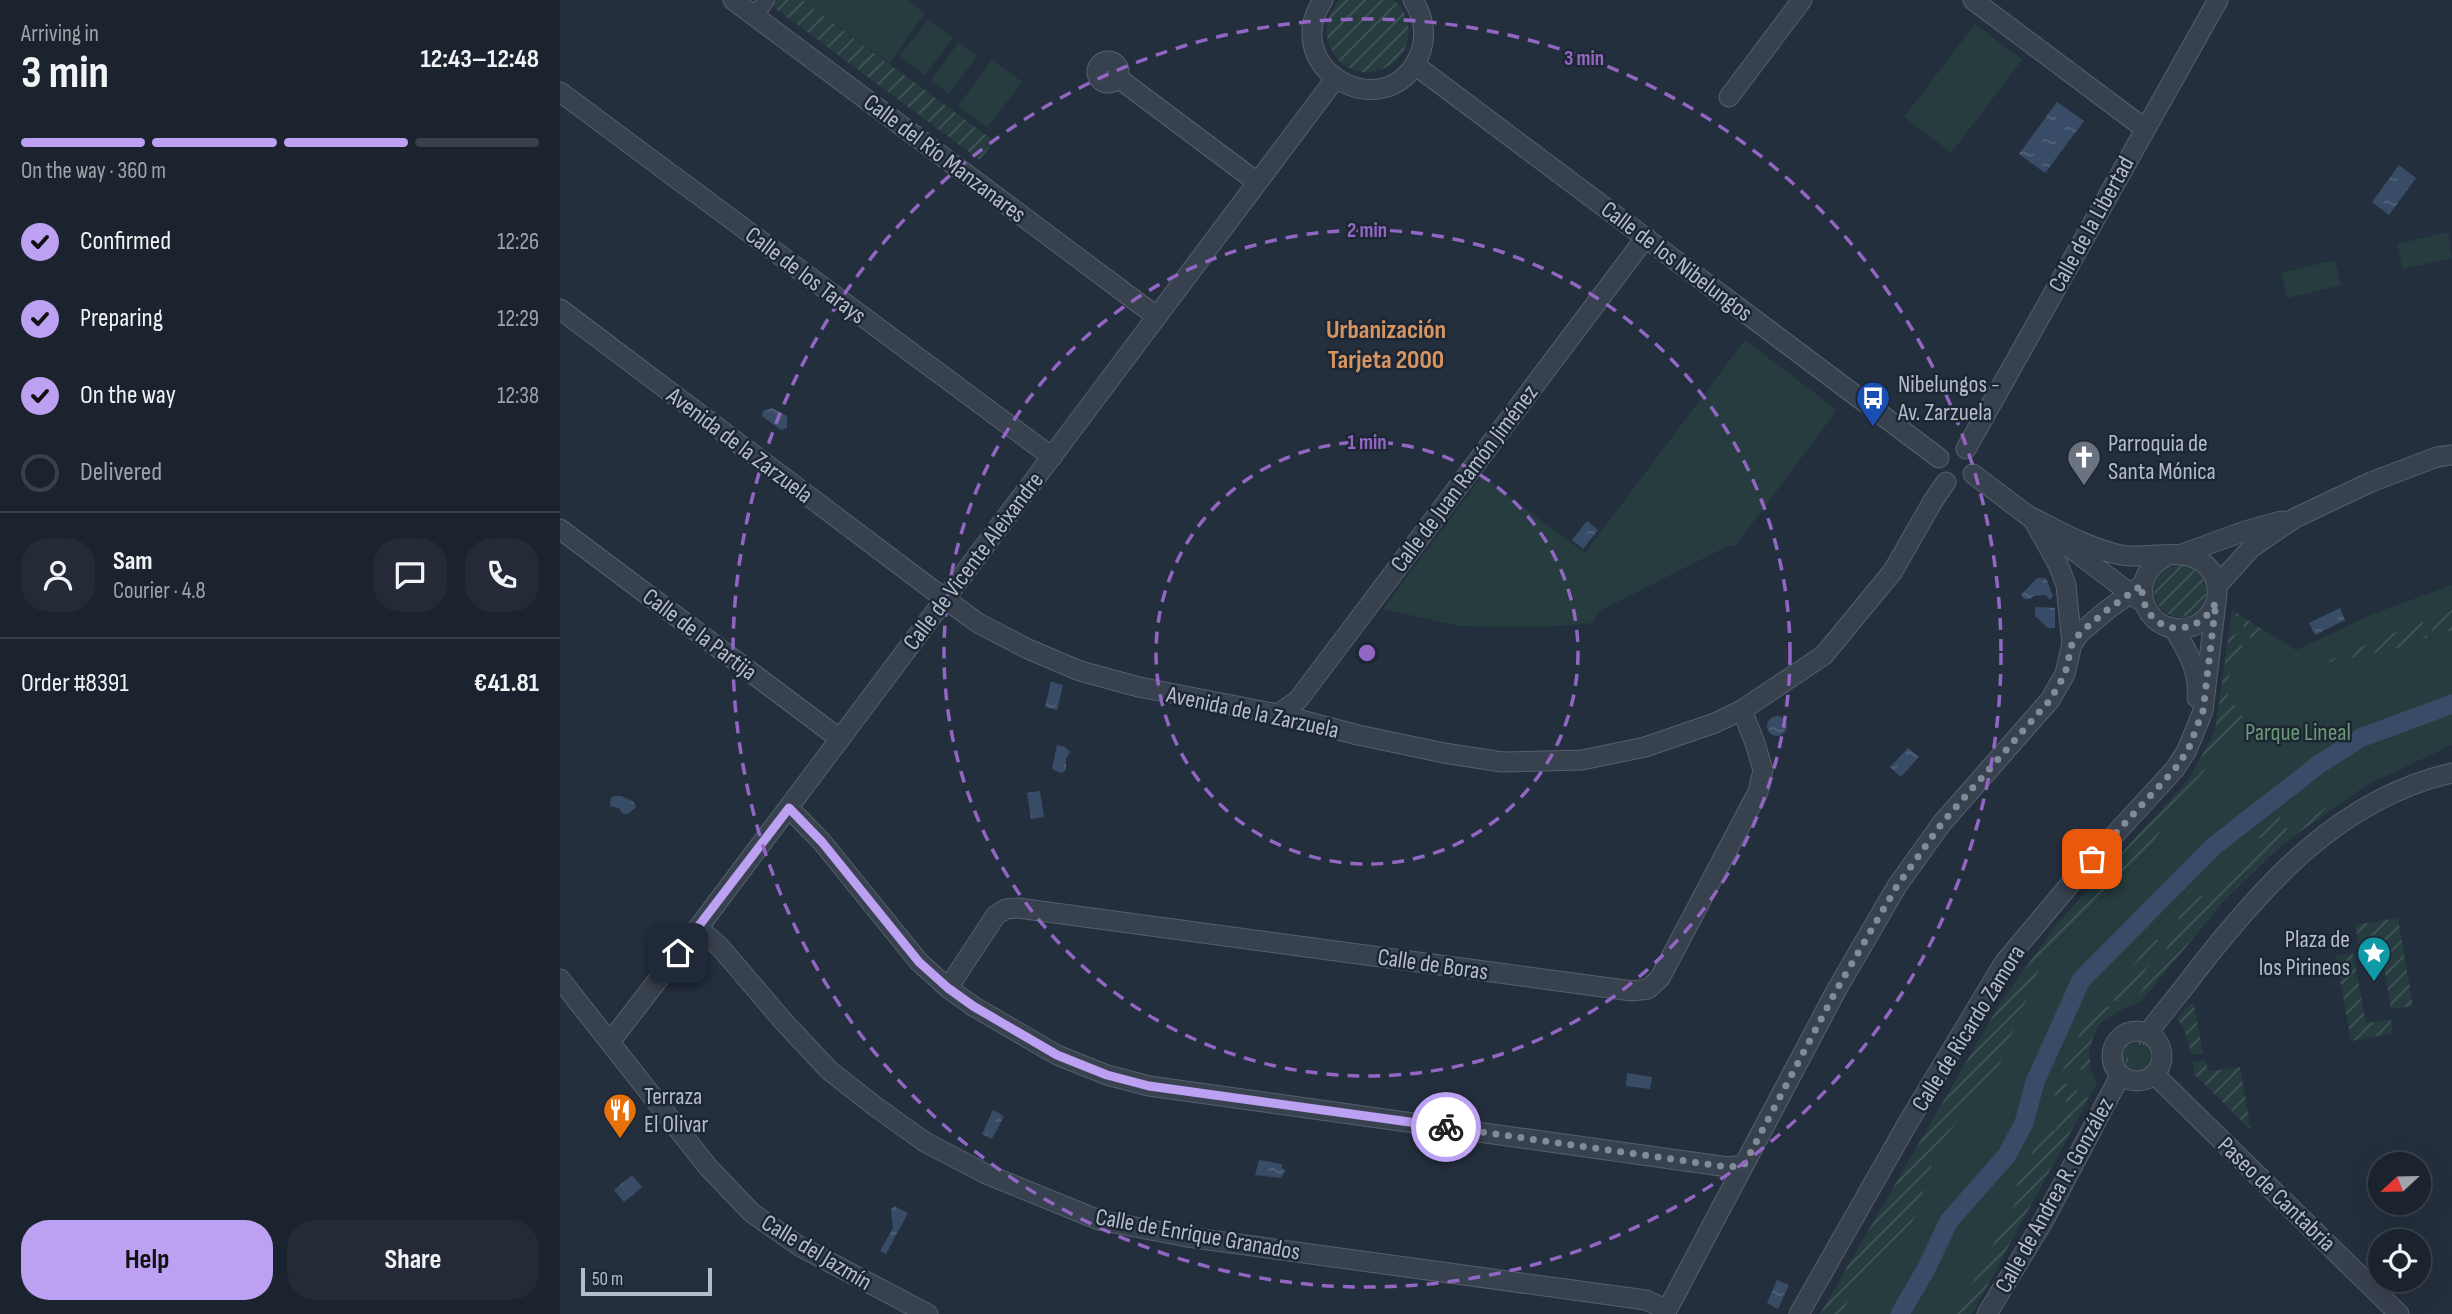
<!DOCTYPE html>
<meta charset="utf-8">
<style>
:root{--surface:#1b232e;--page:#242b36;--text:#f1f3f6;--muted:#a0a4aa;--line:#39404a;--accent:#bca0f2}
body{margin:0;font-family:"Sofia Sans Condensed",sans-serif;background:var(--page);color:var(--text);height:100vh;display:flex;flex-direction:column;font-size:26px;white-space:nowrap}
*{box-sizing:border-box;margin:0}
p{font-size:23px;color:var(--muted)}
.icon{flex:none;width:38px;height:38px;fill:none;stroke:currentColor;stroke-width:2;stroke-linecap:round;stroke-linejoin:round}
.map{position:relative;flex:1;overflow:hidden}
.sheet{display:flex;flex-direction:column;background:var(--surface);width:560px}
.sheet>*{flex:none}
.needle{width:46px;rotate:248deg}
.controls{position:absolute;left:1808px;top:1152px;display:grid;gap:14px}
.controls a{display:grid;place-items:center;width:63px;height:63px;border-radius:50%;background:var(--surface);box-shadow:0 7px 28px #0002,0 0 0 2px var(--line);font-size:35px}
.scale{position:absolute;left:21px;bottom:18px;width:131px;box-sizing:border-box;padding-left:7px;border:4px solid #b4bcc9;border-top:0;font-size:19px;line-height:24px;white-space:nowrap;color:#b4bcc9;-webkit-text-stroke:5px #1d2633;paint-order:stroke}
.pin{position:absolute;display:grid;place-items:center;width:60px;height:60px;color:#fff;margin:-30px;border-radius:14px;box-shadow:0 4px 10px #0006}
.courier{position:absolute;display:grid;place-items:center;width:70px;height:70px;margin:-35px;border:5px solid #bca0f2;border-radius:50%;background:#fff;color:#222;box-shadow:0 2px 9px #0007}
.summary em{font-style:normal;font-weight:700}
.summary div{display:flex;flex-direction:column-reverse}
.summary{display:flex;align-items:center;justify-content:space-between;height:119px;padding:0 21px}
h1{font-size:46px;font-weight:700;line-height:52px}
.bar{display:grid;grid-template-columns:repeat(4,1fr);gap:10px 7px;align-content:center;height:84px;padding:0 21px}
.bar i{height:9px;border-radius:5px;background:var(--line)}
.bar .active{background:var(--accent)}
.bar p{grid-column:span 4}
.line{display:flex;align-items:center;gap:18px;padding:0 21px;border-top:2px solid var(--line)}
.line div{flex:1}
.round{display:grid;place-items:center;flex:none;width:74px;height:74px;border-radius:28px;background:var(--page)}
ol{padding:0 21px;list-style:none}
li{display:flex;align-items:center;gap:21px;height:77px}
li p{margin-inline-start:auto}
li .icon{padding:7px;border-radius:50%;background:var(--accent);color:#111;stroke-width:4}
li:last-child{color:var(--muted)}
li i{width:38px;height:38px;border:4px solid var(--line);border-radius:50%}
.cta{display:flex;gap:14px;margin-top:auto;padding:14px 21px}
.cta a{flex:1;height:80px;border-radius:28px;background:var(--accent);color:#111;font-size:28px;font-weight:700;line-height:80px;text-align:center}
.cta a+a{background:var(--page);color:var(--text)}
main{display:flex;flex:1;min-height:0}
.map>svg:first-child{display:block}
</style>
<main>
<section class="sheet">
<div class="summary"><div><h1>3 min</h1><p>Arriving in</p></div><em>12:43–12:48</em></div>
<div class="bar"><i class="active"></i><i class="active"></i><i class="active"></i><i></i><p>On the way · 360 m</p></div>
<ol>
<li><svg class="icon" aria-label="check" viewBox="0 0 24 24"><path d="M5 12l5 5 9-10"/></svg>Confirmed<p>12:26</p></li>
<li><svg class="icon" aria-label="check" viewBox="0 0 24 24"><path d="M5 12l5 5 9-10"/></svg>Preparing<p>12:29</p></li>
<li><svg class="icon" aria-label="check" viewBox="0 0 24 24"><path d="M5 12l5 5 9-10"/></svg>On the way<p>12:38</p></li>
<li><i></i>Delivered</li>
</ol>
<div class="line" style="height:126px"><a class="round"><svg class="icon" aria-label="person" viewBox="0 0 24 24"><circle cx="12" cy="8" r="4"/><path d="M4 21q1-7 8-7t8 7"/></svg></a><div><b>Sam</b><p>Courier · 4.8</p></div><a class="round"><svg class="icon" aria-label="chat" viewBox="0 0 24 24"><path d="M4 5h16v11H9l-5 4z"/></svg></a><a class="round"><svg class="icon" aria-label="phone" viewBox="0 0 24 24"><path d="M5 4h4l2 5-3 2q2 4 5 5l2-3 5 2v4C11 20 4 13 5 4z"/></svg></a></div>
<div class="line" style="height:91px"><div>Order #8391</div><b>€41.81</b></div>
<div class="cta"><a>Help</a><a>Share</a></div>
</section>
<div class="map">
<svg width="1892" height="1314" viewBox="0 0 1892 1314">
<defs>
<pattern id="grass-tufts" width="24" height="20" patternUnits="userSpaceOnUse" patternTransform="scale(1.75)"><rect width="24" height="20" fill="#263c3f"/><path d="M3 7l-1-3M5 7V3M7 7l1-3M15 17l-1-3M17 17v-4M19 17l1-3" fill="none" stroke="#435659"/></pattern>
<pattern id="garden-furrows" width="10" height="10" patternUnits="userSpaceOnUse" patternTransform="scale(1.75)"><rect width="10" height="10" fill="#263c3f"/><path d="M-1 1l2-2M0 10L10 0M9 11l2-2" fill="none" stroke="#435659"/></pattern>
<pattern id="water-ripples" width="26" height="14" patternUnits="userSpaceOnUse" patternTransform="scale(1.75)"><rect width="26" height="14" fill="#394c67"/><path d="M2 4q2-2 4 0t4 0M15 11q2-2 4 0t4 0" fill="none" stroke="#53647b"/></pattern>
</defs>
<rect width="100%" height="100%" fill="#242f3e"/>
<circle fill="url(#grass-tufts)" cx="1578" cy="1055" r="17"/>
<g fill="#263c3f">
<polygon points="242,0 347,0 365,13 330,63"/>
<polygon points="368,19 393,38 365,75 340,56"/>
<polygon points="1415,24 1462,60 1391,153 1344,117"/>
<polygon points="399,42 417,56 389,94 371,80"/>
<polygon points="432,60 462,82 427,128 398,106"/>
<polygon points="1888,232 1892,258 1843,269 1837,244"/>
<polygon points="1775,260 1781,285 1728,298 1721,273"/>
<polygon points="1185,340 1277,410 1176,545 1166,547 1039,611 1034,623 982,627 899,626 823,609 922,476 1025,553"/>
<polygon points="1892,585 1892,745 1807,785 1723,844 1663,902 1582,1000 1559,1011 1538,1025 1529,1049 1531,1071 1537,1084 1412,1314 1260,1314 1441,1002 1497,924 1629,779 1655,731 1672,610 1736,650 1815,613"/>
</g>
<g fill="url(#garden-furrows)">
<polygon points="216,0 242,0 434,141 420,160 212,6"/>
<path d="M780,0H834C845,10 851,24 848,39C846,50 839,60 830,65C788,93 744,36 780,0Z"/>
<circle cx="1620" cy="591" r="26"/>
<polygon points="1672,610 1709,634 1695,644"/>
<polygon points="1892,610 1892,630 1875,636 1867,619"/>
<polygon points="1862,621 1868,637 1835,649 1761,664"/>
<polygon points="1670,627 1688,654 1671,666 1667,694 1683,717 1566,879 1479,969 1437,1071 1377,1147 1357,1212 1341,1244 1292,1292 1282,1314 1260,1314 1441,1002 1497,924 1629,779 1655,731"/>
<polygon points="1786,792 1790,795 1723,844 1663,902 1582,1000 1573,1005 1622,922 1612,913 1632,888 1649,902 1702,840 1693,832 1717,813 1731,834"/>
<polygon points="1838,918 1853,1006 1831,1009 1821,948 1800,951 1795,925"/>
<polygon points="1595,938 1602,942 1564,1007 1560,1002 1546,999"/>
<polygon points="1793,953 1806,1023 1831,1019 1833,1033 1791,1041 1776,956"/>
<polygon points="1630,1004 1634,1004 1643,1053 1632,1055 1623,1026 1617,1019"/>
<polygon points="1533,1005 1555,1007 1559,1011 1538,1025 1529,1049 1531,1071 1513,1068 1505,1084 1529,1098 1412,1314 1396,1314 1463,1189 1457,1185 1484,1127 1495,1131 1508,1103 1492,1094"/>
<polygon points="1646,1060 1647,1069 1651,1071 1680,1067 1691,1130 1634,1074 1633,1062"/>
</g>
<g fill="url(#water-ripples)">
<polygon points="1497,102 1524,121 1485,173 1459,154"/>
<polygon points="1839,165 1856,178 1829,215 1812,202"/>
<polygon points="212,408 227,416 227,428 221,430 202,416 203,411"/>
<polygon points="1027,521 1038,530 1023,549 1012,540"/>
<polygon points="1477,578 1486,578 1493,596 1490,600 1485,595 1473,596 1470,599 1464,599 1461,595"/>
<polygon points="1475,607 1495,608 1495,628 1488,628 1475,616"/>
<polygon points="1780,608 1785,620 1755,635 1749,623"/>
<polygon points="491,682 503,685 497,710 485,707"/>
<circle cx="1217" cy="726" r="10"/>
<polygon points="497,745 505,747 510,752 506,758 506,770 501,773 492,769"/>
<polygon points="1348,748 1359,757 1341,777 1330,767"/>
<polygon points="480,791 484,817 471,819 467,793"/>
<polygon points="54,796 61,796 74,802 76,807 68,814 63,814 59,808 50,806 51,798"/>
<polygon points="1067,1073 1092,1077 1090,1089 1066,1086"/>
<polygon points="433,1110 444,1116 432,1139 422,1134"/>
<polygon points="699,1160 722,1164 722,1168 726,1170 721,1178 695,1175"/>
<polygon points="72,1175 82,1187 64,1202 54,1190"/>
<polygon points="334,1206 348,1213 326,1254 320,1251 333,1228 331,1210"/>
<polygon points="1217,1280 1229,1285 1218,1309 1207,1303"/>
</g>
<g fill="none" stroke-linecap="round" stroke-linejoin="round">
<polyline stroke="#394c67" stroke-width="19" points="1340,1314 1366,1269 1389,1221 1447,1155 1464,1123 1475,1082 1521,980 1654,846 1758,765 1800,738 1892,704"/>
<g stroke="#565f6c" stroke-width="18">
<polyline id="pedestrian" points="195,16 206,0"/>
</g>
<g stroke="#565f6c" stroke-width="21">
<g id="minor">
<polyline points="173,0 596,316"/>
<path d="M763,0C717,70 827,129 859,56C867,37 864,17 853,0"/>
<polyline points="1413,0 1584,128"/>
<circle cx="548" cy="72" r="11"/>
<polyline points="855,65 1379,458"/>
<polyline points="558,78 697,182"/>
<polyline points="0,92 492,457"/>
<polyline points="1169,97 1242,0"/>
<polyline points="0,309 385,599 418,623 468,649 520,671 579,687 718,714 798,735 884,753 942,762 1022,760 1085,747 1155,723 1182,710 1264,655 1333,571 1373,501 1386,482"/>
<polyline points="1406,449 1658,0"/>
<polyline points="1413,474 1579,600"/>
<path d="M1473,518C1501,532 1531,549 1561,555C1591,561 1630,542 1651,571C1657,579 1658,591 1656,601C1653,611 1645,621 1636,625C1589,645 1559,579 1607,556"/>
<polyline points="1476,525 1498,564 1506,585 1512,644"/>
<polyline points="0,529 280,739"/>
<polyline points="1622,554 1685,531 1721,521"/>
<polyline points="1657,586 1691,548 1735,518 1811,482 1877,457 1892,455"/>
<path d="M1613,628C1627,649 1640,673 1637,698"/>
<polyline points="718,714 738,700 1086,237"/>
<polyline points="229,808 262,842 359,962 388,988 413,1006 497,1055 547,1075 589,1086 1168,1167 1184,1165"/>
<polyline points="138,928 160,947 224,1022 270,1071 316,1107 365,1142 426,1174 539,1220 627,1237 1086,1300 1099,1306 1104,1314"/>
<polyline points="0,979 148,1167 192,1213 239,1246 368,1314"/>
<polyline points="388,988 436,915 446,909 458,908 1072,991 1088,989 1100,978 1198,792 1203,770 1195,743 1182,710"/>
<circle cx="1577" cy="1056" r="25"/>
<path d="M1588,1033C1604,1011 1622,991 1638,969C1705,883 1781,798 1892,773"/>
<polyline points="50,1042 138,928 775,79"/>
<polyline points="1595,1075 1839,1314"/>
<polyline points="1105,1314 1277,989 1337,886 1382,823 1490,700 1505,674 1512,644 1520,633 1547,610 1582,585"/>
<polyline points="1239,1314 1349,1121 1444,963 1516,877 1615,769 1627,750 1643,711 1656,602"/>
<polyline points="1427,1314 1484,1220 1560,1076"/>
</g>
</g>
<use href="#pedestrian" stroke="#38414e" stroke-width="16"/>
<use href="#minor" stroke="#38414e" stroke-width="19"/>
</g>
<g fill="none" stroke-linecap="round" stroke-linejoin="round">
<path stroke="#828b98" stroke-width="7" stroke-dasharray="0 12.6" d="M886,1127L1168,1167L1184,1165L1277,989L1337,886L1382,823L1490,700L1505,674L1512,644L1520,633L1547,610L1582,585C1580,633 1635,644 1656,602L1643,711L1628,750L1615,769L1532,859"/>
<polyline stroke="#bca0f2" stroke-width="9" points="118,953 229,808 262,842 359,962 388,988 413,1006 497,1055 547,1075 589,1086 886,1127"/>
</g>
<g fill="none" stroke="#9266c3" stroke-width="3.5" stroke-dasharray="12 9">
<circle cx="807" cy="653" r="211"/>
<circle cx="807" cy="653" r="423"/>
<circle cx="807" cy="653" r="634"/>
</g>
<defs>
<g id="bus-pin" transform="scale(1.75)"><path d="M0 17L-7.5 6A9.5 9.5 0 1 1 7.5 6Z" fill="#1a4fb4" stroke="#1d2633"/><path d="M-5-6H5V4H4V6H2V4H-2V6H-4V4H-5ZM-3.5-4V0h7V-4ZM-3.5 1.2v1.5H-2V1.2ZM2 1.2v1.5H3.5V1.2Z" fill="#fff"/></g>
<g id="church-pin" transform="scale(1.75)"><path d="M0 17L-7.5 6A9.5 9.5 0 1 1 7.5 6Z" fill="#6b7280" stroke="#1d2633"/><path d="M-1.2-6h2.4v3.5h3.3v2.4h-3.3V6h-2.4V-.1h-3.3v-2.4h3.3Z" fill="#fff"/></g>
<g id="sight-pin" transform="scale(1.75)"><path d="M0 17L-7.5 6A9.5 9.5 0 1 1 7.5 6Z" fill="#0f9aa8" stroke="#1d2633"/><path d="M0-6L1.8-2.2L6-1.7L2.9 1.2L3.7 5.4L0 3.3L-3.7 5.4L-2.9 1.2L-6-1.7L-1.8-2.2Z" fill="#fff"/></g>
<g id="restaurant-pin" transform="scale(1.75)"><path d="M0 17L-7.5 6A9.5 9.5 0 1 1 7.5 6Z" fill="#e8710a" stroke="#1d2633"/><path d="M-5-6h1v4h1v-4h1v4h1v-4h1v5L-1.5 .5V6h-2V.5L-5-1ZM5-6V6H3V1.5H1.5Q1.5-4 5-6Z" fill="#fff"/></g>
</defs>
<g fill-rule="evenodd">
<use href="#bus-pin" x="1313" y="398"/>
<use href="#church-pin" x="1524" y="457"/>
<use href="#sight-pin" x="1814" y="953"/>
<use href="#restaurant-pin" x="60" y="1110"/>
</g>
<g text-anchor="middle" stroke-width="5" stroke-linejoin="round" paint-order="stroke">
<g font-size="24" fill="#b4bcc9" stroke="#1d2633">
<text transform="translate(385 158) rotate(37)" y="8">Calle del Río Manzanares</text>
<text transform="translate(1531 224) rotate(-61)" y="8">Calle de la Libertad</text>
<text transform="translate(1117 261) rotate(37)" y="8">Calle de los Nibelungos</text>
<text transform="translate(246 275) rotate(37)" y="8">Calle de los Tarays</text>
<text transform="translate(180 445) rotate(37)" y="8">Avenida de la Zarzuela</text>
<text transform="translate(904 478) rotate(-53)" y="8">Calle de Juan Ramón Jiménez</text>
<text transform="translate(413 561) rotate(-53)" y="8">Calle de Vicente Aleixandre</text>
<text transform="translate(140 634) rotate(37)" y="8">Calle de la Partija</text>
<text transform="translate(693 712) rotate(12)" y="8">Avenida de la Zarzuela</text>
<text transform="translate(873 964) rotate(8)" y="8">Calle de Boras</text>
<text transform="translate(1408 1028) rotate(-58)" y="8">Calle de Ricardo Zamora</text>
<text transform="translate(1717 1194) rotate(44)" y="8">Paseo de Cantabria</text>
<text transform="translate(1494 1195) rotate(-61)" y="8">Calle de Andrea R. González</text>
<text transform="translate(638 1234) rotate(10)" y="8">Calle de Enrique Granados</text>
<text transform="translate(257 1252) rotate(31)" y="8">Calle del Jazmín</text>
</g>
<g font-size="24" fill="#b4bcc9" stroke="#1d2633" text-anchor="start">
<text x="1338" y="392">Nibelungos -<tspan x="1338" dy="28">Av. Zarzuela</tspan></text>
<text x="1548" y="451">Parroquia de<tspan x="1548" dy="28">Santa Mónica</tspan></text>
<text x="1790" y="947" text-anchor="end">Plaza de<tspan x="1790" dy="28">los Pirineos</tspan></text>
<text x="84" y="1104">Terraza<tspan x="84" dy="28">El Olivar</tspan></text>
</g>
<g font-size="24" fill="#6b9a76" stroke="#1d2633">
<text x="1738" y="740">Parque Lineal</text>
</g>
<g font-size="26" font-weight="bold" fill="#d59563" stroke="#1d2633">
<text x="826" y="338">Urbanización<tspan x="826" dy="30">Tarjeta 2000</tspan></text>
</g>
</g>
<circle cx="807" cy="653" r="10" fill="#9266c3" stroke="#1d2633" stroke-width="3.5"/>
<g font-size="21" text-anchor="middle" font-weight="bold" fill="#9266c3" stroke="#1d2633" stroke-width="5" stroke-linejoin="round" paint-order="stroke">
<text x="1024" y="65">3 min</text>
<text x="807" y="237">2 min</text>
<text x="807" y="449">1 min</text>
</g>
</svg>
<div class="controls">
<a><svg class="needle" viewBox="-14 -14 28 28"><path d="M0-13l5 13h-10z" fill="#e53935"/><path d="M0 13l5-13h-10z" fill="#a0a4aa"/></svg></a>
<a><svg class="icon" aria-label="locate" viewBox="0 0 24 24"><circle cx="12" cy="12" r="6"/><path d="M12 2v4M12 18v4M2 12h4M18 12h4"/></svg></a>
</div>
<div class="scale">50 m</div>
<div class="pin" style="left:1532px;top:859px;background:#ea580c"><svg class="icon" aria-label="bag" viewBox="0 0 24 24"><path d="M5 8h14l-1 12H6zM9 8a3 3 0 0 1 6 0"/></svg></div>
<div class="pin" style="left:118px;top:953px;background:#1f2937"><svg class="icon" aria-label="home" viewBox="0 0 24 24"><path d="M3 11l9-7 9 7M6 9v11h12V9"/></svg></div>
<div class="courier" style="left:886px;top:1127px"><svg class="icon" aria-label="bike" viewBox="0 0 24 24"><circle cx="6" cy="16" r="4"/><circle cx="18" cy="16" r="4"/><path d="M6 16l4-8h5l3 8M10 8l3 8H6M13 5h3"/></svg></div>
</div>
</main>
